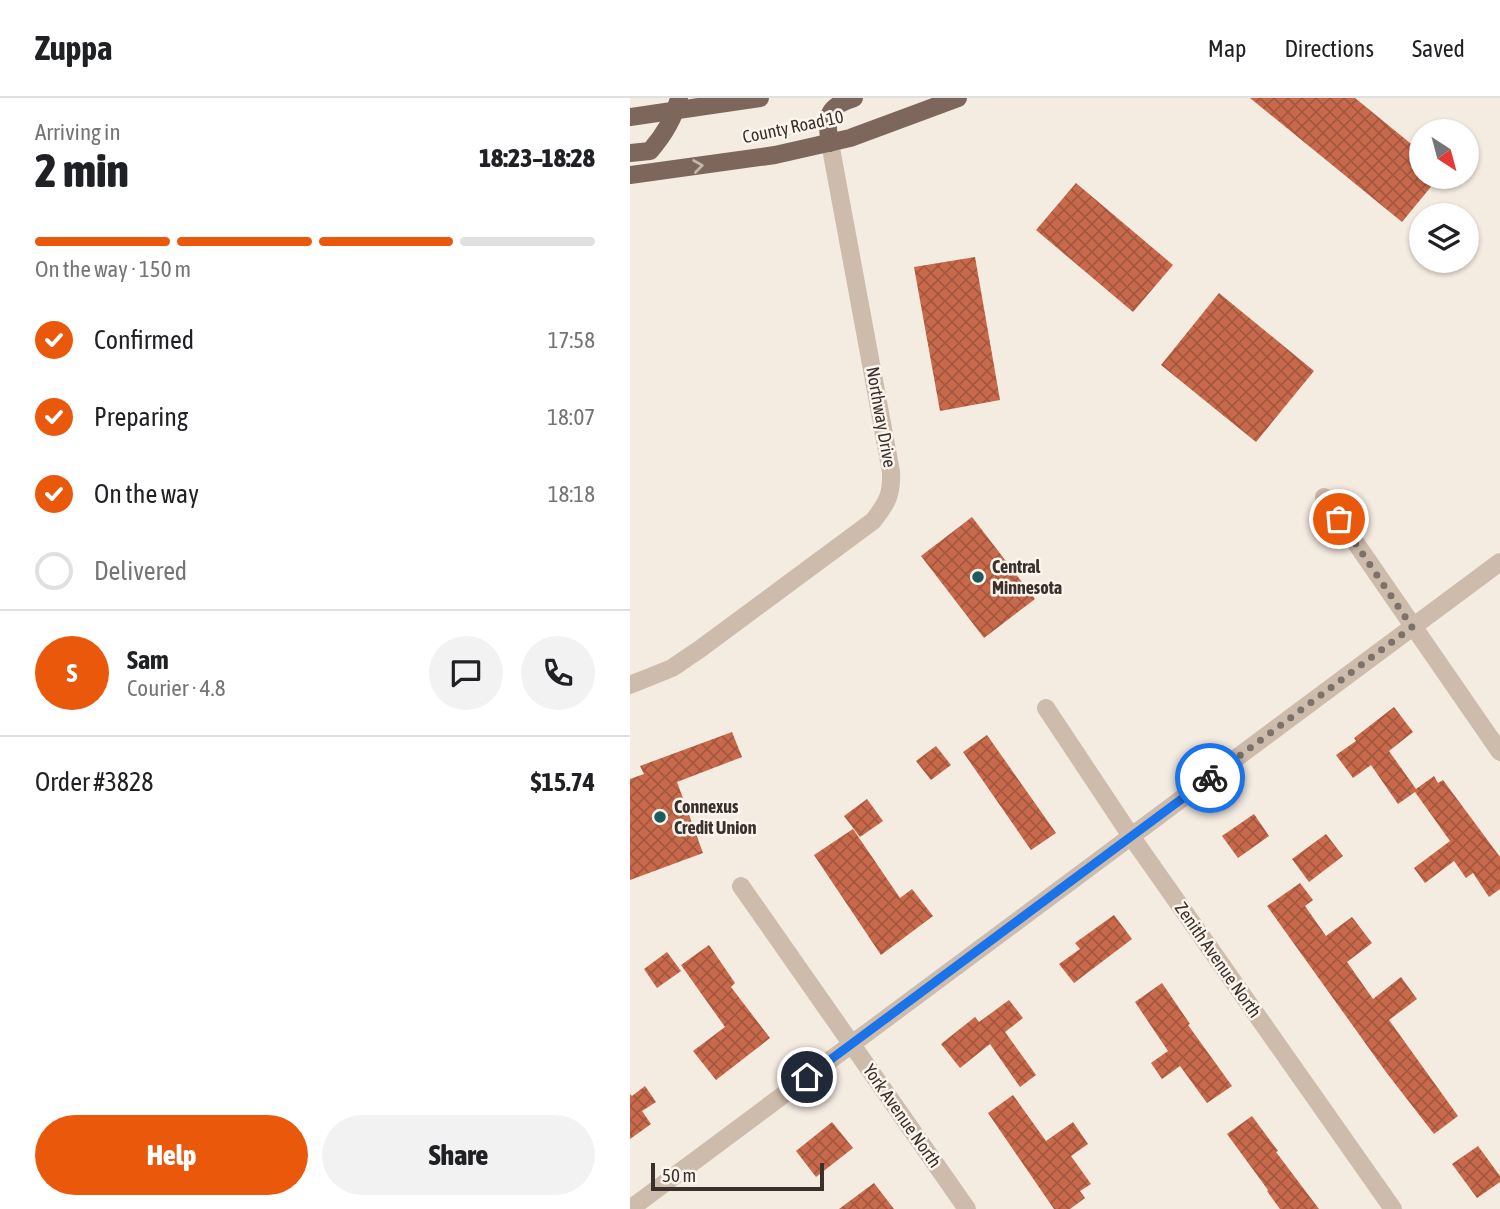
<!DOCTYPE html>
<meta charset="utf-8">
<style>
:root{--surface:#fff;--page:#f2f2f2;--text:#202124;--muted:#757577;--line:#e0e0e0;--accent:#ea580c}
body{margin:0;font-family:"Asap Condensed",sans-serif;background:var(--page);color:var(--text);height:100vh;display:flex;flex-direction:column;font-size:26px;white-space:nowrap}
*{box-sizing:border-box;margin:0}
p{font-size:23px;color:var(--muted)}
.icon{flex:none;width:38px;height:38px;fill:none;stroke:currentColor;stroke-width:2;stroke-linecap:round;stroke-linejoin:round}
.map{position:relative;flex:1;overflow:hidden}
.details{display:flex;flex-direction:column;background:var(--surface);width:630px}
.details>*{flex:none}
.needle{width:46px;rotate:144deg}
.controls{position:absolute;left:779px;top:21px;display:grid;gap:14px}
.controls a{display:grid;place-items:center;width:70px;height:70px;border-radius:50%;background:var(--surface);box-shadow:0 2px 5px #0004;font-size:35px}
.scale{position:absolute;left:21px;bottom:18px;width:173px;box-sizing:border-box;padding-left:7px;border:4px solid #3b302b;border-top:0;font-size:19px;line-height:24px;white-space:nowrap;color:#3b302b;-webkit-text-stroke:5px #fbf5ee;paint-order:stroke}
.pin{position:absolute;display:grid;place-items:center;width:60px;height:60px;color:#fff;margin:-30px;border:4px solid #fff;border-radius:50%;box-shadow:0 2px 7px #0007}
.courier{position:absolute;display:grid;place-items:center;width:70px;height:70px;margin:-35px;border:5px solid #1a73e8;border-radius:50%;background:#fff;color:#222;box-shadow:0 2px 9px #0007}
.summary em{font-style:normal;font-weight:800}
.summary div{display:flex;flex-direction:column-reverse}
.summary{display:flex;align-items:center;justify-content:space-between;height:119px;padding:0 35px}
h1{font-size:46px;font-weight:800;line-height:52px}
.bar{display:grid;grid-template-columns:repeat(4,1fr);gap:10px 7px;align-content:center;height:84px;padding:0 35px}
.bar i{height:9px;border-radius:5px;background:var(--line)}
.bar .selected{background:var(--accent)}
.bar p{grid-column:span 4}
.line{display:flex;align-items:center;gap:18px;padding:0 35px;border-top:2px solid var(--line)}
.line div{flex:1}
.round{display:grid;place-items:center;flex:none;width:74px;height:74px;border-radius:37px;background:var(--page)}
ol{padding:0 35px;list-style:none}
li{display:flex;align-items:center;gap:21px;height:77px}
li p{margin-inline-start:auto}
li .icon{padding:7px;border-radius:50%;background:var(--accent);color:#fff;stroke-width:4}
li:last-child{color:var(--muted)}
li i{width:38px;height:38px;border:4px solid var(--line);border-radius:50%}
.cta{display:flex;gap:14px;margin-top:auto;padding:14px 35px}
.cta a{flex:1;height:80px;border-radius:42px;background:var(--accent);color:#fff;font-size:28px;font-weight:800;line-height:80px;text-align:center}
.cta a+a{background:var(--page);color:var(--text)}
header{display:flex;align-items:center;gap:42px;box-sizing:border-box;height:98px;padding:0 35px;background:var(--surface);border-bottom:2px solid var(--line)}
header strong{font-size:33px}
nav{display:flex;gap:38px;margin-inline-start:auto;font-size:24px}
main{display:flex;flex:1;min-height:0}
.map>svg:first-child{display:block}
</style>
<header>
<strong>Zuppa</strong>
<nav><a>Map</a><a>Directions</a><a>Saved</a></nav>
</header>
<main>
<section class="details">
<div class="summary"><div><h1>2 min</h1><p>Arriving in</p></div><em>18:23–18:28</em></div>
<div class="bar"><i class="selected"></i><i class="selected"></i><i class="selected"></i><i></i><p>On the way · 150 m</p></div>
<ol>
<li><svg class="icon" aria-label="check" viewBox="0 0 24 24"><path d="M5 12l5 5 9-10"/></svg>Confirmed<p>17:58</p></li>
<li><svg class="icon" aria-label="check" viewBox="0 0 24 24"><path d="M5 12l5 5 9-10"/></svg>Preparing<p>18:07</p></li>
<li><svg class="icon" aria-label="check" viewBox="0 0 24 24"><path d="M5 12l5 5 9-10"/></svg>On the way<p>18:18</p></li>
<li><i></i>Delivered</li>
</ol>
<div class="line" style="height:126px"><b class="round" style="background:var(--accent);color:#fff">S</b><div><b>Sam</b><p>Courier · 4.8</p></div><a class="round"><svg class="icon" aria-label="chat" viewBox="0 0 24 24"><path d="M4 5h16v11H9l-5 4z"/></svg></a><a class="round"><svg class="icon" aria-label="phone" viewBox="0 0 24 24"><path d="M5 4h4l2 5-3 2q2 4 5 5l2-3 5 2v4C11 20 4 13 5 4z"/></svg></a></div>
<div class="line" style="height:91px"><div>Order #3828</div><b>$15.74</b></div>
<div class="cta"><a>Help</a><a>Share</a></div>
</section>
<div class="map">
<svg width="870" height="1111" viewBox="0 0 870 1111">
<defs>
<pattern id="building-cross-hatch" width="8" height="8" patternUnits="userSpaceOnUse" patternTransform="scale(1.75)"><rect width="8" height="8" fill="#c8694b"/><path d="M0 0l8 8M0 8l8-8" fill="none" stroke="#a4573f"/></pattern>
</defs>
<rect width="100%" height="100%" fill="#f4ebe1"/>
<g fill="url(#building-cross-hatch)">
<polygon points="620,0 725,0 791,54 791,79 809,79 772,124"/>
<polygon points="446,85 543,167 503,214 406,132"/>
<polygon points="345,159 370,302 310,313 284,169"/>
<polygon points="589,195 684,273 626,344 531,267"/>
<polygon points="342,419 405,501 354,540 291,458"/>
<polygon points="764,609 783,634 759,653 786,691 804,678 808,685 813,682 870,759 870,791 859,799 843,775 836,780 824,763 795,785 784,770 820,743 785,694 768,706 741,667 723,680 706,657 726,643 724,640"/>
<polygon points="102,634 112,659 47,684 73,755 0,782 0,681 14,676 10,668"/>
<polygon points="357,637 426,735 401,752 333,654"/>
<polygon points="306,648 321,667 301,682 286,663"/>
<polygon points="237,701 253,723 230,739 214,718"/>
<polygon points="624,716 639,738 608,760 592,738"/>
<polygon points="223,731 270,800 282,791 303,818 251,857 184,757"/>
<polygon points="696,736 713,758 679,784 662,761"/>
<polygon points="670,785 683,802 675,808 696,838 722,819 742,845 717,864 743,901 771,879 787,901 759,922 828,1018 804,1036 756,974 637,808"/>
<polygon points="484,817 502,841 444,885 429,866 450,851 445,845"/>
<polygon points="79,847 105,885 101,889 140,940 86,982 63,953 95,929 51,867"/>
<polygon points="37,854 51,873 27,890 14,871"/>
<polygon points="532,885 560,926 558,927 602,988 577,1005 550,968 532,981 521,965 538,953 505,904"/>
<polygon points="379,902 393,920 375,934 406,977 390,989 360,946 330,970 311,946 345,919 349,924"/>
<polygon points="15,988 26,1004 12,1013 21,1026 0,1041 0,996 2,998"/>
<polygon points="383,997 416,1043 443,1024 458,1046 441,1058 461,1086 450,1093 455,1100 440,1111 424,1111 358,1015"/>
<polygon points="622,1018 648,1053 646,1054 689,1111 650,1111 637,1093 638,1092 597,1036"/>
<polygon points="202,1024 223,1050 186,1079 166,1053"/>
<polygon points="848,1048 870,1078 870,1084 847,1100 822,1066"/>
<polygon points="244,1085 264,1111 209,1111"/>
</g>
<g fill="none" stroke-linecap="round" stroke-linejoin="round">
<g stroke="#cdbbac" stroke-width="18">
<polyline points="694,399 870,654"/>
<path d="M0,587L42,570L70,551L243,423C257,405 262,397 261,374L200,45"/>
<polyline points="416,610 501,738 763,1111"/>
<polyline points="111,788 337,1111"/>
<polyline points="0,1111 870,464"/>
</g>
<g stroke="#7d675c" stroke-width="18">
<polyline points="0,19 130,0"/>
<path d="M200,45C195,19 197,8 224,0"/>
<path d="M0,55L20,53C34,37 44,21 49,0"/>
<polyline points="0,77 145,57 220,40 328,0"/>
</g>
</g>
<defs><path id="oneway-chevron" d="M-2-3.5L2.5 0L-2 3.5" fill="none" stroke-width="1.6" stroke-linecap="round" stroke-linejoin="round" transform="scale(1.75)"/></defs>
<use stroke="#c2b5ac" href="#oneway-chevron" transform="translate(68 68) rotate(-8)"/>
<g fill="none" stroke-linecap="round" stroke-linejoin="round">
<polyline stroke="#7c716b" stroke-width="7" stroke-dasharray="0 12.6" points="580,680 782,529 709,421"/>
<polyline stroke="#1a73e8" stroke-width="9" points="177,979 580,680"/>
</g>
<g fill="#1f5a5e" stroke="#fbf5ee" stroke-width="2.5">
<circle cx="348" cy="479" r="7"/>
<circle cx="30" cy="719" r="7"/>
</g>
<g text-anchor="middle" stroke-width="5" stroke-linejoin="round" paint-order="stroke">
<g font-size="18" fill="#3b302b" stroke="#fbf5ee">
<text transform="translate(163 29) rotate(-12)" y="6">County Road 10</text>
<text transform="translate(251 319) rotate(80)" y="6">Northway Drive</text>
<text transform="translate(588 862) rotate(55)" y="6">Zenith Avenue North</text>
<text transform="translate(272 1018) rotate(55)" y="6">York Avenue North</text>
</g>
<g font-size="18" font-weight="bold" fill="#3b302b" stroke="#fbf5ee" text-anchor="start">
<text x="362" y="475">Central<tspan x="362" dy="21">Minnesota</tspan></text>
<text x="44" y="715">Connexus<tspan x="44" dy="21">Credit Union</tspan></text>
</g>
</g>
</svg>
<div class="controls">
<a><svg class="needle" viewBox="-14 -14 28 28"><path d="M0-13l5 13h-10z" fill="#e53935"/><path d="M0 13l5-13h-10z" fill="#757577"/></svg></a>
<a><svg class="icon" aria-label="layers" viewBox="0 0 24 24"><path d="M12 4l9 5-9 5-9-5zM3 14l9 5 9-5"/></svg></a>
</div>
<div class="scale">50 m</div>
<div class="pin" style="left:709px;top:421px;background:#ea580c"><svg class="icon" aria-label="bag" viewBox="0 0 24 24"><path d="M5 8h14l-1 12H6zM9 8a3 3 0 0 1 6 0"/></svg></div>
<div class="pin" style="left:177px;top:979px;background:#1f2937"><svg class="icon" aria-label="home" viewBox="0 0 24 24"><path d="M3 11l9-7 9 7M6 9v11h12V9"/></svg></div>
<div class="courier" style="left:580px;top:680px"><svg class="icon" aria-label="bike" viewBox="0 0 24 24"><circle cx="6" cy="16" r="4"/><circle cx="18" cy="16" r="4"/><path d="M6 16l4-8h5l3 8M10 8l3 8H6M13 5h3"/></svg></div>
</div>
</main>
